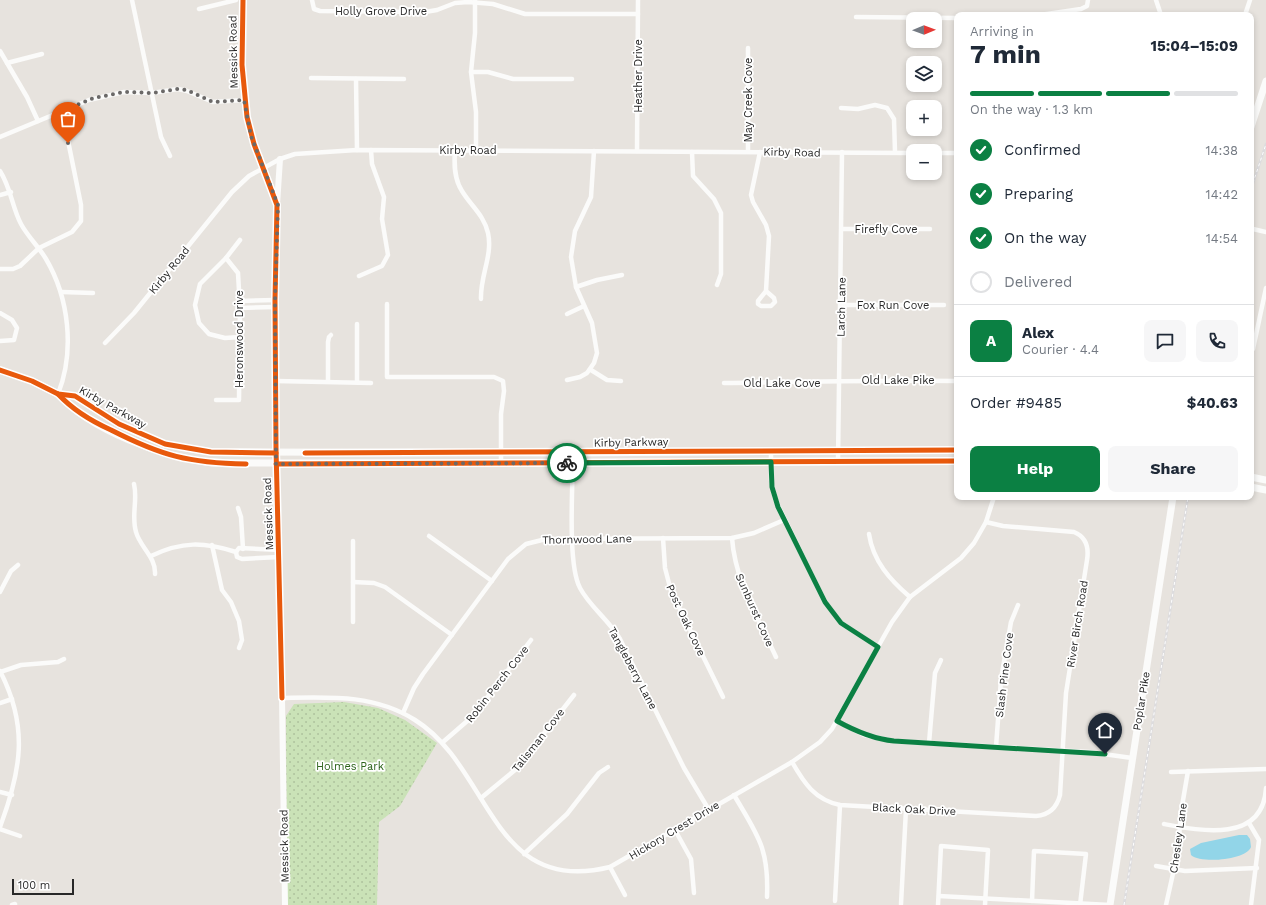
<!DOCTYPE html>
<meta charset="utf-8">
<style>
:root{--surface:#fff;--page:#f6f6f7;--text:#1f2937;--muted:#747a83;--line:#e0e1e3;--accent:#0b8043}
body{margin:0;font-family:"Work Sans",sans-serif;background:var(--page);color:var(--text);height:100vh;display:flex;flex-direction:column;font-size:15px;white-space:nowrap}
*{box-sizing:border-box;margin:0}
p{font-size:13px;color:var(--muted)}
.icon{flex:none;width:22px;height:22px;fill:none;stroke:currentColor;stroke-width:2;stroke-linecap:round;stroke-linejoin:round}
.map{position:relative;flex:1;overflow:hidden}
.sheet{position:absolute;left:954px;top:12px;width:300px;height:488px;display:flex;flex-direction:column;background:var(--surface);border-radius:8px;box-shadow:0 2px 6px #0003}
.sheet>*{flex:none}
.needle{width:26px;rotate:89deg}
.tools{position:absolute;left:906px;top:12px;display:grid;gap:8px}
.tools a{display:grid;place-items:center;width:36px;height:36px;border-radius:8px;background:var(--surface);box-shadow:0 2px 6px #0003;font-size:20px}
.scale{position:absolute;left:12px;bottom:10px;width:62px;box-sizing:border-box;padding-left:4px;border:2px solid #282828;border-top:0;font-size:11px;line-height:14px;white-space:nowrap;color:#282828;-webkit-text-stroke:3px #fff;paint-order:stroke}
.pin{position:absolute;display:grid;place-items:center;width:34px;height:34px;color:#fff;margin:-41px -17px;border-radius:50% 50% 50% 0;rotate:-45deg;box-shadow:0 0 4px #0007}
.pin .icon{rotate:45deg}
.courier{position:absolute;display:grid;place-items:center;width:40px;height:40px;margin:-20px;border:3px solid #0b8043;border-radius:50%;background:#fff;color:#222;box-shadow:0 1px 5px #0007}
.headline em{font-style:normal;font-weight:700}
.headline div{display:flex;flex-direction:column-reverse}
.headline{display:flex;align-items:center;justify-content:space-between;height:68px;padding:0 16px}
h1{font-size:26px;font-weight:700;line-height:30px}
.bar{display:grid;grid-template-columns:repeat(4,1fr);gap:6px 4px;align-content:center;height:48px;padding:0 16px}
.bar i{height:5px;border-radius:3px;background:var(--line)}
.bar .on{background:var(--accent)}
.bar p{grid-column:span 4}
.line{display:flex;align-items:center;gap:10px;padding:0 16px;border-top:1px solid var(--line)}
.line div{flex:1}
.round{display:grid;place-items:center;flex:none;width:42px;height:42px;border-radius:8px;background:var(--page)}
ol{padding:0 16px;list-style:none}
li{display:flex;align-items:center;gap:12px;height:44px}
li p{margin-inline-start:auto}
li .icon{padding:4px;border-radius:50%;background:var(--accent);color:#fff;stroke-width:4}
li:last-child{color:var(--muted)}
li i{width:22px;height:22px;border:2px solid var(--line);border-radius:50%}
.button{display:flex;gap:8px;margin-top:auto;padding:8px 16px}
.button a{flex:1;height:46px;border-radius:8px;background:var(--accent);color:#fff;font-size:16px;font-weight:700;line-height:46px;text-align:center}
.button a+a{background:var(--page);color:var(--text)}
.map>svg:first-child{display:block}
</style>
<div class="map">
<svg width="1266" height="905" viewBox="0 0 1266 905">
<defs>
<pattern id="grass-dots" width="8" height="8" patternUnits="userSpaceOnUse"><rect width="8" height="8" fill="#cae2b7"/><path d="M2 2h.1M6 6h.1" fill="none" stroke="#aec29d" stroke-width="1.8" stroke-linecap="round"/></pattern>
</defs>
<rect width="100%" height="100%" fill="#e7e3de"/>
<polygon fill="url(#grass-dots)" points="344,702 378,708 405,720 437,743 400,806 379,822 377,905 287,905 286,716 294,704"/>
<path fill="#92d5e8" d="M1239,835H1247L1250,839L1251,847C1246,860 1201,864 1191,855L1190,849L1201,843Z"/>
<g fill="none" stroke-linecap="round" stroke-linejoin="round">
<g stroke="#fbfbfa" stroke-width="4.5">
<polyline points="132,0 161,137 170,156"/>
<polyline points="312,0 314,9 320,11 425,12 437,10 455,3 468,2 493,4 525,14 638,14"/>
<polyline points="475,0 475,33 471,72 476,112 476,150"/>
<polyline points="1156,0 1161,15"/>
<polyline points="199,9 236,0"/>
<polyline points="1040,15 1081,9 1087,6 1088,0"/>
<polyline points="1245,15 1250,0"/>
<polyline points="856,17 957,18"/>
<polyline points="0,51 27,97 38,121"/>
<polyline points="7,63 42,54"/>
<polyline points="471,72 488,72 513,79 572,79"/>
<polyline points="311,78 404,79"/>
<polyline points="356,79 357,150"/>
<polyline points="841,108 858,109 875,105 887,108 894,119 895,152"/>
<polyline points="0,137 89,100 124,92 152,93 178,89 187,91 213,102 244,100"/>
<path d="M455,150C454,164 454,179 462,191C471,206 484,215 488,233C493,255 480,276 481,299"/>
<polyline points="637,151 638,0"/>
<polyline points="748,151 748,48"/>
<polyline points="692,152 693,176 714,199 721,213 721,274 717,285"/>
<polyline points="760,152 751,195 753,202 766,225 769,236 766,291 774,298 775,302 771,306 761,306 758,304 758,301 766,291"/>
<polyline points="935,153 957,153"/>
<path d="M0,171C11,188 12,207 21,224C28,237 39,247 46,259C69,298 75,351 58,394"/>
<polyline points="0,195 11,192"/>
<polyline points="842,229 930,229"/>
<polyline points="1253,229 1266,232"/>
<polyline points="0,269 13,269 20,266 39,248 72,232 81,221 81,205 62,111"/>
<polyline points="359,276 382,266 388,255 382,219 384,197 372,164 371,150"/>
<polyline points="576,287 597,280 622,275"/>
<polyline points="62,292 93,293"/>
<polyline points="240,301 275,300"/>
<polyline points="387,304 387,377 494,377 503,381 504,391 501,414 501,463"/>
<polyline points="841,305 944,305"/>
<polyline points="240,308 275,307"/>
<polyline points="0,313 12,320 17,328 14,340 0,341"/>
<polyline points="567,314 584,306"/>
<polyline points="357,324 357,382"/>
<polyline points="240,337 225,338 209,334 199,323 195,305 200,284 226,258 240,240"/>
<polyline points="105,343 134,313 232,192 249,176 280,159 295,154 357,150 913,153"/>
<polyline points="1253,349 1266,288"/>
<polyline points="591,370 607,380 621,381"/>
<polyline points="567,380 580,377 587,373 594,363 597,353 592,323 576,287 571,257 575,231 591,197 594,151"/>
<polyline points="276,381 371,383"/>
<polyline points="328,381 328,342 329,337 331,335"/>
<path d="M724,383C802,382 879,380 957,381"/>
<polyline points="216,400 239,400 240,308 238,273 226,258"/>
<polyline points="771,451 771,480 775,499 825,602 841,623 878,647"/>
<path d="M573,453C573,483 567,564 580,588C590,607 609,620 620,639L684,768L709,810"/>
<polyline points="838,462 842,152"/>
<path d="M134,484C138,500 131,515 136,532C140,547 156,557 155,574"/>
<polyline points="238,508 241,517 243,549"/>
<path d="M869,534C873,561 890,580 910,597"/>
<polyline points="429,536 492,581"/>
<polyline points="663,538 665,568 671,591 723,697"/>
<path d="M732,538C735,581 758,618 776,657"/>
<polyline points="353,541 353,622"/>
<polyline points="212,545 222,590 231,602 239,621 242,640 239,648"/>
<polyline points="236,552 237,557 242,559 279,557"/>
<polyline points="236,552 239,548 279,550"/>
<path d="M151,556C182,541 204,542 236,552"/>
<polyline points="353,582 374,583 385,587 452,635"/>
<polyline points="0,592 11,571 18,565"/>
<path d="M0,671C29,727 21,771 0,827"/>
<polyline points="0,672 21,665 58,662 64,659"/>
<path d="M282,698C329,697 374,694 415,720C491,767 491,897 610,867L792,762L820,742L832,729L892,622L910,597L961,558L974,543L986,522L994,497"/>
<polyline points="0,703 12,699"/>
<polyline points="403,713 414,688 423,674 508,559 526,544 546,539 732,538 754,533 784,520"/>
<polyline points="837,721 864,735 894,741 1089,752 1132,758"/>
<polyline points="443,742 473,716 531,640"/>
<polyline points="929,743 935,673 941,660"/>
<polyline points="996,747 1001,679 1011,622 1018,605"/>
<path d="M792,762C804,783 815,800 840,805L1036,816C1049,815 1057,807 1060,795L1066,693L1087,560C1089,548 1086,537 1074,532L1003,526L986,522"/>
<polyline points="1171,772 1266,769"/>
<polyline points="0,792 12,795"/>
<path d="M734,795C758,836 769,848 767,897"/>
<polyline points="481,798 515,770 574,695"/>
<polyline points="1249,823 1259,840 1251,905"/>
<path d="M1164,824C1201,831 1263,843 1266,788"/>
<polyline points="0,829 20,836"/>
<polyline points="675,830 691,859 694,893"/>
<polyline points="524,854 567,814 599,773 608,767"/>
<polyline points="1156,866 1185,871 1257,868"/>
<polyline points="610,867 625,895"/>
<polyline points="939,896 1110,905"/>
<polyline points="835,901 840,805"/>
<polyline points="1032,901 1034,851 1086,854 1080,905"/>
<polyline points="901,904 906,809"/>
<polyline points="12,905 15,904"/>
<polyline points="938,905 941,846 988,850 985,905"/>
<polyline points="1166,905 1178,851 1181,812 1188,771"/>
</g>
<g stroke="#fbfbfa" stroke-width="6">
<polyline points="243,0 242,65 247,117 254,144 277,205 275,300 276,448 282,698 285,905"/>
<polyline points="277,205 280,159"/>
</g>
<g stroke="#fbfbfa" stroke-width="7">
<polyline points="1251,127 1266,81"/>
<polyline points="0,370 32,381 58,394 75,396 119,424 145,436 165,444 211,452 573,453 957,450"/>
<path d="M58,394C91,431 163,457 212,463H664L957,461"/>
<polyline points="1251,477 1266,480"/>
<polyline points="1251,487 1266,490"/>
<polyline points="1110,905 1173,497"/>
</g>
<g stroke="#dddcde" stroke-width="2.5">
<g id="rail">
<polyline points="1251,189 1266,144"/>
<polyline points="1124,905 1188,497"/>
</g>
</g>
<use href="#rail" stroke="#fff" stroke-width="1" stroke-dasharray="3" stroke-linecap="butt"/>
<g stroke="#fff" stroke-width="8">
<g id="cycleway">
<polyline points="243,0 242,65 247,117 254,144 277,205 275,300 276,448 282,698"/>
<polyline points="0,370 32,381 58,394 75,396 119,424 165,444 211,452 276,453"/>
<path d="M58,394C73,410 91,421 111,430C162,456 189,463 246,464"/>
<polyline points="305,453 957,450"/>
<polyline points="276,464 957,461"/>
</g>
</g>
<use href="#cycleway" stroke="#e8590c" stroke-width="5"/>
</g>
<g fill="none" stroke-linecap="round" stroke-linejoin="round">
<polyline stroke="#6b6968" stroke-width="4" stroke-dasharray="0 7.2" points="68,143 62,111 94,98 124,92 152,93 178,89 187,90 213,102 244,100 251,136 278,205 275,300 276,464 567,463"/>
<path stroke="#0b8043" stroke-width="5" d="M567,463L771,462L772,487L778,507L825,602L841,623L878,647L837,721C855,731 873,739 894,741L1105,754"/>
</g>
<g text-anchor="middle" stroke-width="3.5" stroke-linejoin="round" paint-order="stroke">
<g font-size="11" fill="#282828" stroke="#fff">
<text x="381" y="15">Holly Grove Drive</text>
<text transform="translate(233 52) rotate(-91)" y="4">Messick Road</text>
<text transform="translate(638 76) rotate(-90)" y="4">Heather Drive</text>
<text transform="translate(748 100) rotate(-90)" y="4">May Creek Cove</text>
<text x="468" y="154">Kirby Road</text>
<text transform="translate(792 152) rotate(1)" y="4">Kirby Road</text>
<text x="886" y="233">Firefly Cove</text>
<text transform="translate(169 270) rotate(-51)" y="4">Kirby Road</text>
<text x="893" y="309">Fox Run Cove</text>
<text transform="translate(841 307) rotate(-89)" y="4">Larch Lane</text>
<text transform="translate(239 339) rotate(-90)" y="4">Heronswood Drive</text>
<text x="898" y="384">Old Lake Pike</text>
<text x="782" y="387">Old Lake Cove</text>
<text transform="translate(113 407) rotate(29)" y="4">Kirby Parkway</text>
<text transform="translate(631 442) rotate(-1)" y="4">Kirby Parkway</text>
<text transform="translate(268 514) rotate(-92)" y="4">Messick Road</text>
<text transform="translate(587 539) rotate(-1)" y="4">Thornwood Lane</text>
<text transform="translate(755 610) rotate(66)" y="4">Sunburst Cove</text>
<text transform="translate(686 620) rotate(65)" y="4">Post Oak Cove</text>
<text transform="translate(1077 624) rotate(-81)" y="4">River Birch Road</text>
<text transform="translate(633 668) rotate(62)" y="4">Tangleberry Lane</text>
<text transform="translate(1004 675) rotate(-83)" y="4">Slash Pine Cove</text>
<text transform="translate(497 684) rotate(-52)" y="4">Robin Perch Cove</text>
<text transform="translate(1141 701) rotate(-81)" y="4">Poplar Pike</text>
<text transform="translate(538 740) rotate(-52)" y="4">Talisman Cove</text>
<text transform="translate(914 809) rotate(3)" y="4">Black Oak Drive</text>
<text transform="translate(674 830) rotate(-31)" y="4">Hickory Crest Drive</text>
<text transform="translate(1178 838) rotate(-82)" y="4">Chesley Lane</text>
<text transform="translate(284 846) rotate(-91)" y="4">Messick Road</text>
</g>
<g font-size="11" fill="#2c631a" stroke="#fff">
<text x="350" y="770">Holmes Park</text>
</g>
</g>
</svg>
<div class="tools">
<a><svg class="needle" viewBox="-14 -14 28 28"><path d="M0-13l5 13h-10z" fill="#e53935"/><path d="M0 13l5-13h-10z" fill="#747a83"/></svg></a>
<a><svg class="icon" aria-label="layers" viewBox="0 0 24 24"><path d="M12 4l9 5-9 5-9-5zM3 14l9 5 9-5"/></svg></a>
<a>+</a>
<a>−</a>
</div>
<div class="scale">100 m</div>
<div class="pin" style="left:68px;top:143px;background:#ea580c"><svg class="icon" aria-label="bag" viewBox="0 0 24 24"><path d="M5 8h14l-1 12H6zM9 8a3 3 0 0 1 6 0"/></svg></div>
<div class="pin" style="left:1105px;top:754px;background:#1f2937"><svg class="icon" aria-label="home" viewBox="0 0 24 24"><path d="M3 11l9-7 9 7M6 9v11h12V9"/></svg></div>
<div class="courier" style="left:567px;top:463px"><svg class="icon" aria-label="bike" viewBox="0 0 24 24"><circle cx="6" cy="16" r="4"/><circle cx="18" cy="16" r="4"/><path d="M6 16l4-8h5l3 8M10 8l3 8H6M13 5h3"/></svg></div>
<section class="sheet">
<div class="headline"><div><h1>7 min</h1><p>Arriving in</p></div><em>15:04–15:09</em></div>
<div class="bar"><i class="on"></i><i class="on"></i><i class="on"></i><i></i><p>On the way · 1.3 km</p></div>
<ol>
<li><svg class="icon" aria-label="check" viewBox="0 0 24 24"><path d="M5 12l5 5 9-10"/></svg>Confirmed<p>14:38</p></li>
<li><svg class="icon" aria-label="check" viewBox="0 0 24 24"><path d="M5 12l5 5 9-10"/></svg>Preparing<p>14:42</p></li>
<li><svg class="icon" aria-label="check" viewBox="0 0 24 24"><path d="M5 12l5 5 9-10"/></svg>On the way<p>14:54</p></li>
<li><i></i>Delivered</li>
</ol>
<div class="line" style="height:72px"><b class="round" style="background:var(--accent);color:#fff">A</b><div><b>Alex</b><p>Courier · 4.4</p></div><a class="round"><svg class="icon" aria-label="chat" viewBox="0 0 24 24"><path d="M4 5h16v11H9l-5 4z"/></svg></a><a class="round"><svg class="icon" aria-label="phone" viewBox="0 0 24 24"><path d="M5 4h4l2 5-3 2q2 4 5 5l2-3 5 2v4C11 20 4 13 5 4z"/></svg></a></div>
<div class="line" style="height:52px"><div>Order #9485</div><b>$40.63</b></div>
<div class="button"><a>Help</a><a>Share</a></div>
</section>
</div>
